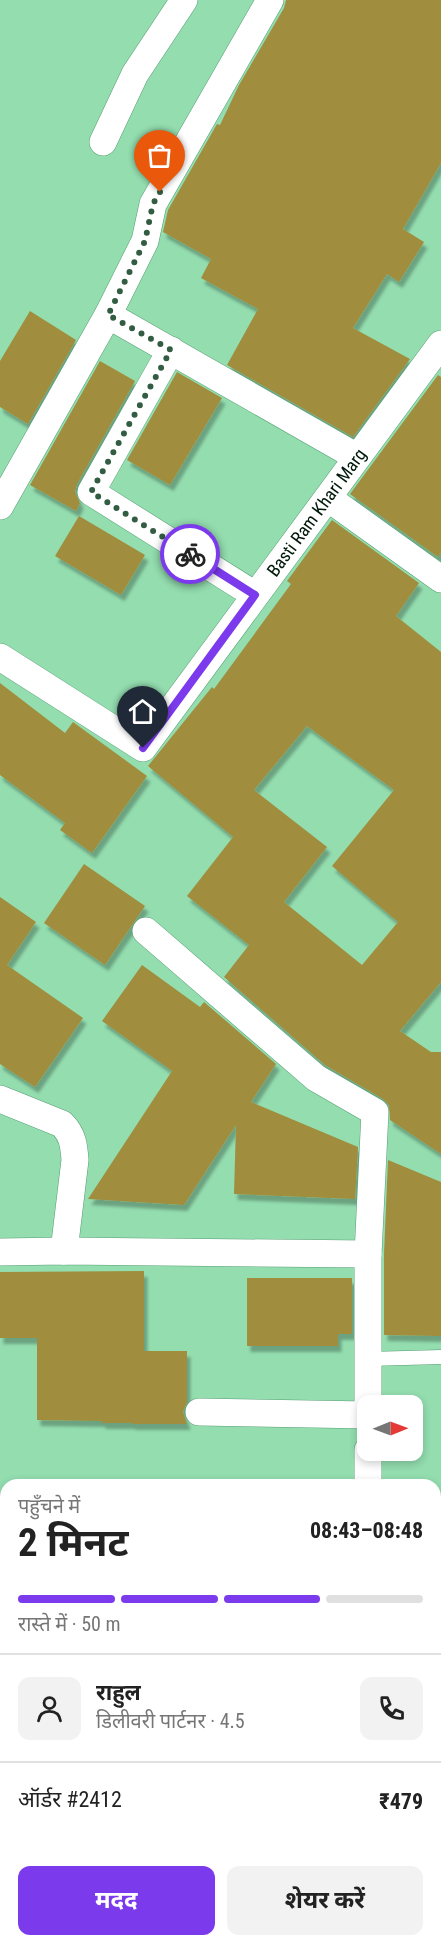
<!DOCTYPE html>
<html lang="hi">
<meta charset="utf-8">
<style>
:root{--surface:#fff;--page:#f2f2f2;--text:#222;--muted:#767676;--line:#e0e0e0;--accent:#7c3aed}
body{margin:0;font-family:"Roboto Condensed","Noto Sans Devanagari",sans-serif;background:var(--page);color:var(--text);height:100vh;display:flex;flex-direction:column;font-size:22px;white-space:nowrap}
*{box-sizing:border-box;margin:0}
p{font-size:20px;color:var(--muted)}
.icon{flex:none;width:33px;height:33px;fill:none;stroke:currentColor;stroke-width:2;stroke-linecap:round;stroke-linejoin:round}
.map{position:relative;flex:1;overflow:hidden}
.details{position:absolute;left:0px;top:1479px;width:441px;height:468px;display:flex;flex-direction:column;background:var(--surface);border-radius:18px 18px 0 0;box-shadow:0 3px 9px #0003}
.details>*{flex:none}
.needle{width:39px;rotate:89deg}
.controls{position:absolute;left:357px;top:1395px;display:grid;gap:12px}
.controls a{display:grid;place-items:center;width:66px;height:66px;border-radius:12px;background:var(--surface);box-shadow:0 3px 9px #0003;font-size:30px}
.pin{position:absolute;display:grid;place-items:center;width:51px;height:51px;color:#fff;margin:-62px -26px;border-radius:50% 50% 50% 0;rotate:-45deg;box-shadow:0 0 6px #0007}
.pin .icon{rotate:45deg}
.courier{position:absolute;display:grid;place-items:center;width:60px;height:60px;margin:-30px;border:4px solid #7c3aed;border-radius:50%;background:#fff;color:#222;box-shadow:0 2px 8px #0007}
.overview em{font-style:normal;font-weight:700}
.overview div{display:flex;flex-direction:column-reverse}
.overview{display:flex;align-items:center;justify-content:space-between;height:102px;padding:0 18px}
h1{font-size:39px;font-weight:700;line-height:45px}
.bar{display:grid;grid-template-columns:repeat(4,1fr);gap:9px 6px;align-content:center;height:72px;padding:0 18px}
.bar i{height:8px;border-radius:4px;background:var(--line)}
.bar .selected{background:var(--accent)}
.bar p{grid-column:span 4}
.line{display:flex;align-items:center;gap:15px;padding:0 18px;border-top:2px solid var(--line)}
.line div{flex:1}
.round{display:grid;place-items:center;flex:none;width:63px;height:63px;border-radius:12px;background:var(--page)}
.cta{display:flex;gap:12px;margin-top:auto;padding:12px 18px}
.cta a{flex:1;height:69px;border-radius:12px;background:var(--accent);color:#fff;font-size:24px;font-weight:700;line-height:69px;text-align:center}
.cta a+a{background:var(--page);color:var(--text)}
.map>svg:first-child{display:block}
</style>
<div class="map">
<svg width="441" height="1947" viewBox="0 0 441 1947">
<defs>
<filter id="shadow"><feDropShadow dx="3.5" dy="6" stdDeviation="1.5" flood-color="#0004"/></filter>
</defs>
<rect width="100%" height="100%" fill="#93ddaf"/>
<g fill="#a08d3c" fill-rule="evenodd" filter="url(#shadow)">
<polygon points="286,0 441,0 441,163 403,229 424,242 399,282 387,274 353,328 410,359 353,437 227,365 258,309 201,278 211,259 163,232 168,210 217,124 220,125 239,85 284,8"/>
<polygon points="30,311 76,340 28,424 0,407 0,361"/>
<polygon points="100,361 135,381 77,484 75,492 80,503 76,511 30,485"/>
<polygon points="177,372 222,398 170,485 127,460"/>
<polygon points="438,375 441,377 441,553 438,557 350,494"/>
<polygon points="79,516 145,555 121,595 55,556"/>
<path d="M332,520L419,583L396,616L441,652V982L400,1031L431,1052H441V1154L390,1120L389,1105L383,1099L325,1065L224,977L249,945L187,896L233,837L148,766L212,687L214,689L291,584L287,581ZM307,726L394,790L332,866L398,922L362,965L284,902L327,847L254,790Z"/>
<polygon points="0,683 65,733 73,722 147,776 92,853 60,830 65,823 0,775"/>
<polygon points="84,864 145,906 105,965 44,923"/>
<polygon points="0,897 36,922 7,965 83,1018 35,1087 0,1064"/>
<polygon points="142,965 200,1007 204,1002 276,1064 251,1102 358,1147 355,1199 234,1194 236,1125 184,1205 88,1199 172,1071 102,1021"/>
<polygon points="388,1160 441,1182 441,1336 384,1335 384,1254"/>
<polygon points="144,1271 144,1351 187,1351 187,1402 183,1412 187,1424 132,1424 132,1423 102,1423 102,1421 37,1420 37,1338 0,1338 0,1272"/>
<polygon points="247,1278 352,1278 352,1334 338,1334 338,1346 247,1346"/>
</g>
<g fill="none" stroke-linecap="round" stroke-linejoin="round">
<g stroke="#569f74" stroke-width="15">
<g id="lane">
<polyline points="368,1359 441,1357"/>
<polyline points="435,1836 441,1836"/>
</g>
</g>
<g stroke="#569f74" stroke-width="28">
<g id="street">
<polyline points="103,142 135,74 184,0"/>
<polyline points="108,315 357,457"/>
<polyline points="171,350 91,492 255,595"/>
<polyline points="328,498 441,579"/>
<polyline points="0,506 108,315 145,241 153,204 270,0"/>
<path id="s1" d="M0,657L143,748L441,344"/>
<polyline points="146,931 316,1078 375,1112 368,1254 368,1406"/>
<path d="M0,1099L62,1124C73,1135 74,1146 75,1160L64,1251"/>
<polyline points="0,1252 64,1251 368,1254"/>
<polyline points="199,1412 368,1415"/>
<polyline points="368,1485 368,1450"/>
<polyline points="374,1941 374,1947"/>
</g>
</g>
<use href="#lane" stroke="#fff" stroke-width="14"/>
<use href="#street" stroke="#fff" stroke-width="27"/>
</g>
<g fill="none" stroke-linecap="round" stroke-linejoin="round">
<polyline stroke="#335d43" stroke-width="6" stroke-dasharray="0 10.8" points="160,192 153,204 145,241 108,315 171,350 91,492 190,554"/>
<polyline stroke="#7c3aed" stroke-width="8" points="143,748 255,595 190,554"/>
</g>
<g text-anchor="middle" stroke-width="5" stroke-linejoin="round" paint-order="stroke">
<g font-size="18" fill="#001809" stroke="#a0ebbc">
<text dy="6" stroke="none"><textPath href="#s1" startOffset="462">Basti Ram Khari Marg</textPath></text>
</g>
</g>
</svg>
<div class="controls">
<a><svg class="needle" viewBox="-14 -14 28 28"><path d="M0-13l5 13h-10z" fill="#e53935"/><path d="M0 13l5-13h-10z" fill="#767676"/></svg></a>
</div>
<div class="pin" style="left:160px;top:192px;background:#ea580c"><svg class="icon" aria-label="bag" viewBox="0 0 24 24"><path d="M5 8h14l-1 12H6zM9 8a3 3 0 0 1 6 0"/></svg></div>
<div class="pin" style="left:143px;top:748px;background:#1f2937"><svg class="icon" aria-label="home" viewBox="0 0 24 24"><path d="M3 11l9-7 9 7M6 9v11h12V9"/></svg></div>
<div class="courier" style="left:190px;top:554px"><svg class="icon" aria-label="bike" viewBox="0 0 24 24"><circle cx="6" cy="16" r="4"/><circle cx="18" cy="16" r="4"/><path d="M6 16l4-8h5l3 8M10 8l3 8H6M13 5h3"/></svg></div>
<section class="details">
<div class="overview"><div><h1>2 मिनट</h1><p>पहुँचने में</p></div><em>08:43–08:48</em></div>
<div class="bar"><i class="selected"></i><i class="selected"></i><i class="selected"></i><i></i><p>रास्ते में · 50 m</p></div>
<div class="line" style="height:108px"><a class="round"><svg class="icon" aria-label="person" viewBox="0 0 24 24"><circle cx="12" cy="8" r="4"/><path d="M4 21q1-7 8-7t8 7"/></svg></a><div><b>राहुल</b><p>डिलीवरी पार्टनर · 4.5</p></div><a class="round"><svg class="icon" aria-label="phone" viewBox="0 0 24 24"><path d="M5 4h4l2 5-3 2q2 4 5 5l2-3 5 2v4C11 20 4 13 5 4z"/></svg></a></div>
<div class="line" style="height:78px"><div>ऑर्डर #2412</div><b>₹479</b></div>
<div class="cta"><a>मदद</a><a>शेयर करें</a></div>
</section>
</div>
